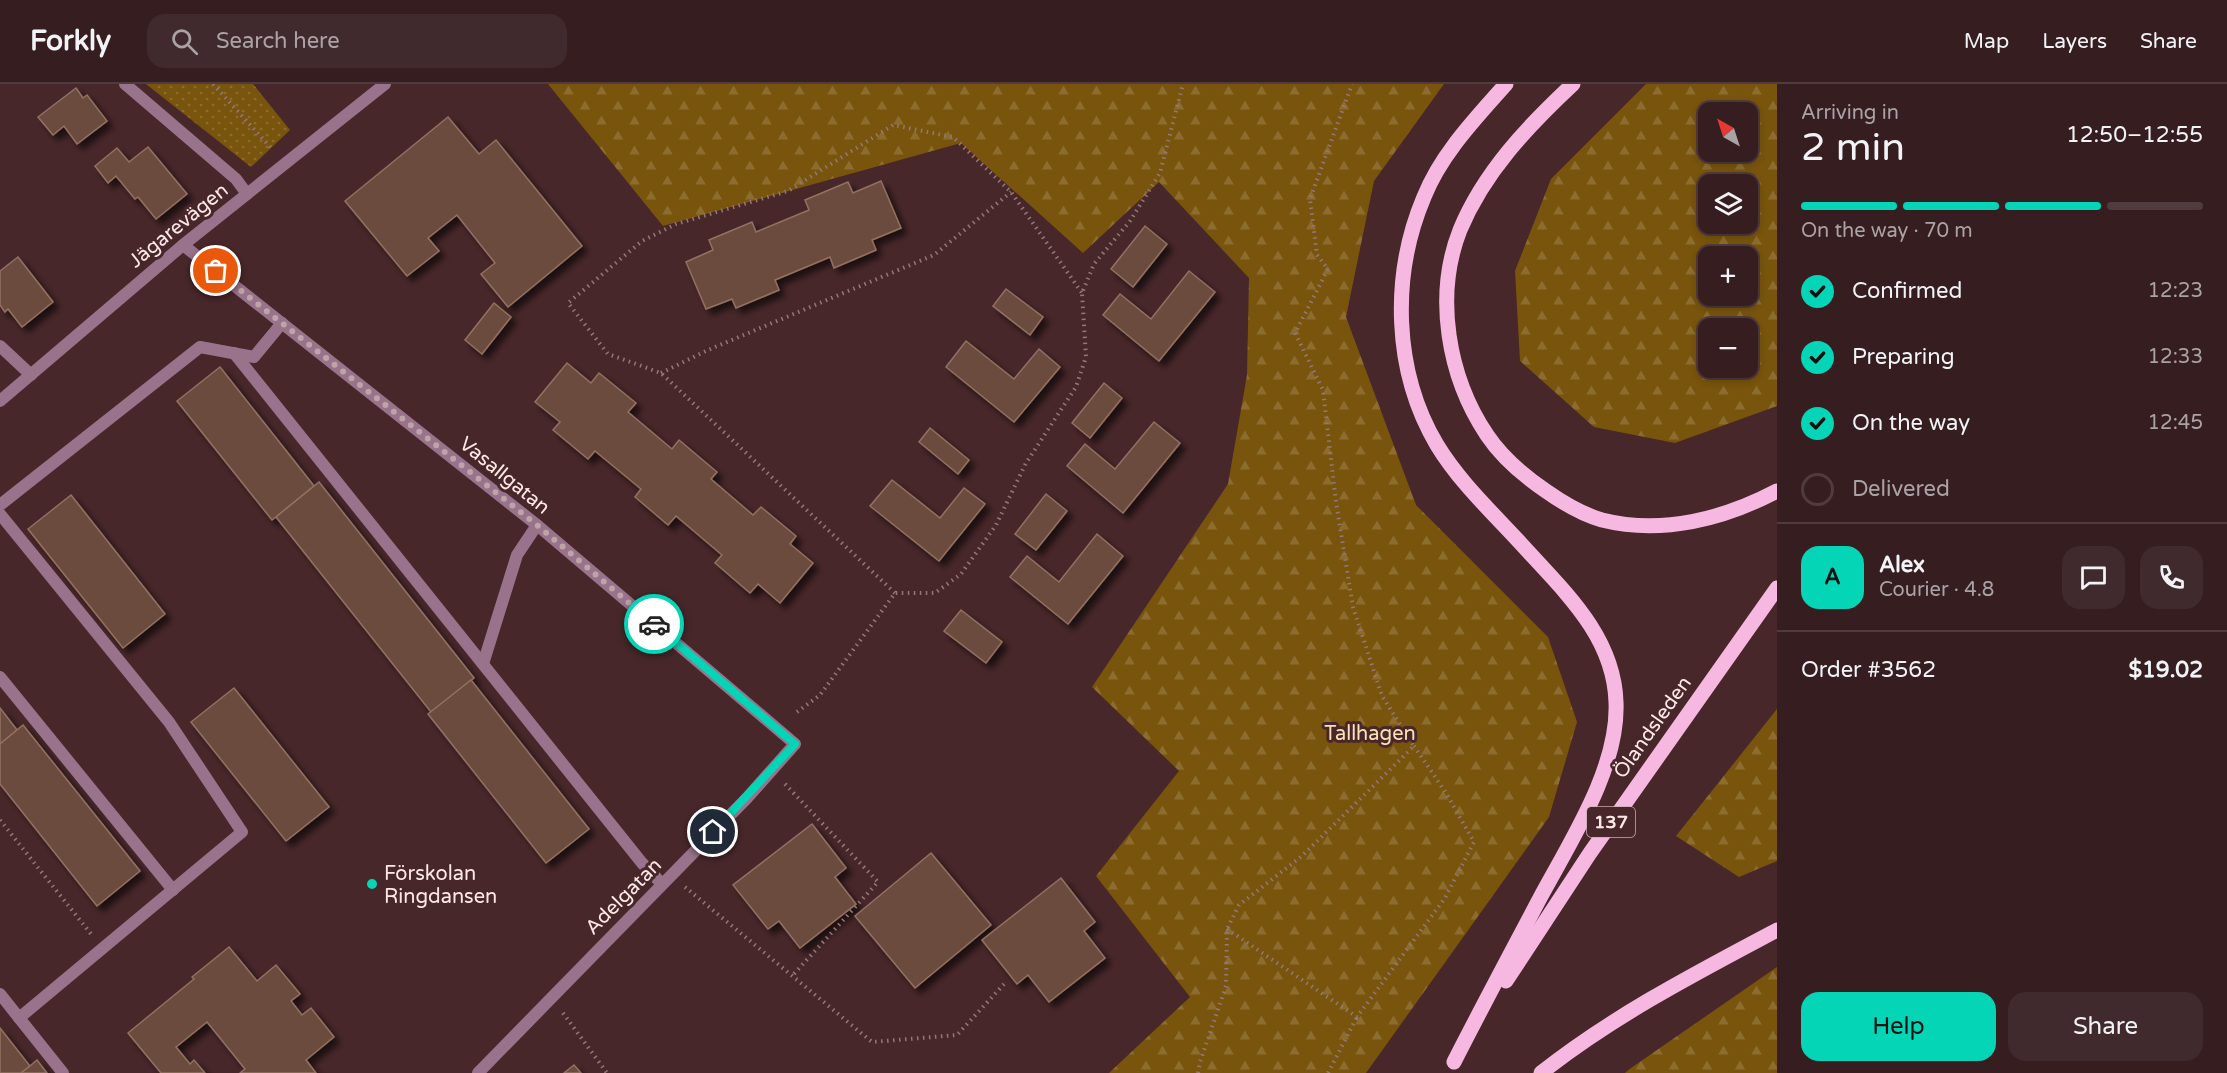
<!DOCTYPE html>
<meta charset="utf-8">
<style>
:root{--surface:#361d20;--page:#412a2d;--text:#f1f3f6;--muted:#aaa2a5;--line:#503b3e;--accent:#03d5b6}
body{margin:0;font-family:"Varela Round",sans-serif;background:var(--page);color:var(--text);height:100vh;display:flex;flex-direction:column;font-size:22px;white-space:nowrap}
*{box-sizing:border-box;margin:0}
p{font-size:20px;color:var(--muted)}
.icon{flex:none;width:33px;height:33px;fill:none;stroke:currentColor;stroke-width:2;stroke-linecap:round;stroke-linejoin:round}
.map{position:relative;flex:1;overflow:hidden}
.side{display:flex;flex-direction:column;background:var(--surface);width:450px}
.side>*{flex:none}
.needle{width:39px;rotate:321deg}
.tools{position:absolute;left:1698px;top:18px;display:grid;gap:12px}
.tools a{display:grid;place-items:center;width:60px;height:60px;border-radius:12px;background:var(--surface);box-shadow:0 3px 9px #0003,0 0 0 2px var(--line);font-size:30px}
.pin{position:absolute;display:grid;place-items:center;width:51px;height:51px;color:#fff;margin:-26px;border:3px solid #fff;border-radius:50%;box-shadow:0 2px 6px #0007}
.courier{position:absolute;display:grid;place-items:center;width:60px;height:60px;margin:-30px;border:4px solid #03d5b6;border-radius:50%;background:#fff;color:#222;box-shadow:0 2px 8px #0007}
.summary em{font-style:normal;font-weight:600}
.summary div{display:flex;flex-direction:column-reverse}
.summary{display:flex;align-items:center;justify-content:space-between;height:102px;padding:0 24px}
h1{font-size:39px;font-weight:600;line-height:45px}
.bar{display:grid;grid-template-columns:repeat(4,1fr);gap:9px 6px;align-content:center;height:72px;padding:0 24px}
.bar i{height:8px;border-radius:4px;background:var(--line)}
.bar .on{background:var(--accent)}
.bar p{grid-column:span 4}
.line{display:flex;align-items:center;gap:15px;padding:0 24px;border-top:2px solid var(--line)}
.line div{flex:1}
.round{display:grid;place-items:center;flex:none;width:63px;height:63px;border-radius:18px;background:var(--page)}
ol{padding:0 24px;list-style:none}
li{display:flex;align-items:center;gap:18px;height:66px}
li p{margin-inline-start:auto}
li .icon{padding:6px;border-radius:50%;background:var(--accent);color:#111;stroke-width:4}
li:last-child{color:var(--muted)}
li i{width:33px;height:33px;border:3px solid var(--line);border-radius:50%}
.button{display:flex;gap:12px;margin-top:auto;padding:12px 24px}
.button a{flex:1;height:69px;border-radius:18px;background:var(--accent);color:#111;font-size:24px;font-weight:600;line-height:69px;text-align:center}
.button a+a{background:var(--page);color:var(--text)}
header{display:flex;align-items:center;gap:36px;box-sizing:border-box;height:84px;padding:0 30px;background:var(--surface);border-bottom:2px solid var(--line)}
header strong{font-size:28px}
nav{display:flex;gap:33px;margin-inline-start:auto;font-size:21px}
.search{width:420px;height:54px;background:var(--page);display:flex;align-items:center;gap:15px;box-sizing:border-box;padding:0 21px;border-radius:18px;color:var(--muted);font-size:22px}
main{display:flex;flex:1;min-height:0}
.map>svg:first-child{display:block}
</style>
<header>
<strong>Forkly</strong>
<div class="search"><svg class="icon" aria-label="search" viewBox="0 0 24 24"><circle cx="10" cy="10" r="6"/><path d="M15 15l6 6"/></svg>Search here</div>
<nav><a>Map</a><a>Layers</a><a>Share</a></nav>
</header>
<main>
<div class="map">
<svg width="1777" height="989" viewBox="0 0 1777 989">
<defs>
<pattern id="grass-dots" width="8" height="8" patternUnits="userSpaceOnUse" patternTransform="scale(1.5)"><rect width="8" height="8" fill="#78540c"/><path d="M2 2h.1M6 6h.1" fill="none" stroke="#8c6d2f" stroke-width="1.8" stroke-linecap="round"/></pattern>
<pattern id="forest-firs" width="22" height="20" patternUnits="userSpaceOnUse" patternTransform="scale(1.5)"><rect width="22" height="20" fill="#78540c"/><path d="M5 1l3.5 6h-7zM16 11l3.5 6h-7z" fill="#8c6d2f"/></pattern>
<filter id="shadow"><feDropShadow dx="5.5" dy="5.5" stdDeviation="3" flood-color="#0009"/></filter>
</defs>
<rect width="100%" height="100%" fill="#48272a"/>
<polygon fill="url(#grass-dots)" points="146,0 253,0 290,46 251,83"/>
<g fill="url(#forest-firs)" fill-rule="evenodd">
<polygon points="548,0 1444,0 1374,97 1346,233 1416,421 1548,553 1577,638 1549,733 1366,989 1109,989 1190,913 1096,792 1179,687 1092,603 1228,400 1247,291 1249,194 1159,98 1083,169 961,59 663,142"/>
<path d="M1646,0H1777V322L1675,359L1594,343L1520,277L1515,187L1551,95ZM1748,28V68H1708V28ZM1748,100V140H1708V100ZM1708,172H1748V212H1708ZM1708,244H1748V284H1708Z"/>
<polygon points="1777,625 1777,777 1739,793 1676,752"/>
<polygon points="1777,883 1777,989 1625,989 1631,984"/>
</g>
<g fill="#6b4b3d" stroke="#927161" stroke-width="1.5" filter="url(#shadow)">
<polygon points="76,4 83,14 87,11 107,37 77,60 64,42 53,51 38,33"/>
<polygon points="448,33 479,70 496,56 582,162 508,223 481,190 495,179 457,131 428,154 439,167 407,192 345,117"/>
<polygon points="148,63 187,110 156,135 138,113 135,115 116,92 108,99 95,82 117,64 129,78"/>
<polygon points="881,97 901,144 872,156 876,166 834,184 830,173 775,196 779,206 736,224 732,215 706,225 686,178 713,166 709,156 752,138 756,148 809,126 805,116 848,98 853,109"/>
<polygon points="1145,142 1167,160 1133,203 1111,185"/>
<polygon points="18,173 53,218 22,243 8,225 5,228 0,221 0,187"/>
<polygon points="1189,187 1215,208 1159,277 1103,231 1120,210 1151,235"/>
<polygon points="1006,205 1043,233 1030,251 993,222"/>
<polygon points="494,219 511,233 482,270 465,256"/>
<polygon points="966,257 1014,295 1039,265 1060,283 1014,338 946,283"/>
<polygon points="567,279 591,299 599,289 636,319 628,328 672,365 679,356 717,388 711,395 753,431 761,423 796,452 790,460 813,479 780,519 758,500 750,509 715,479 722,471 676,432 668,441 635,413 641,405 595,367 588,375 553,346 560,338 535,318"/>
<polygon points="220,283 314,402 272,436 177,317"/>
<polygon points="1104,299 1122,314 1090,354 1072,339"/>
<polygon points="1154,338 1180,359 1123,429 1067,382 1085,360 1115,385"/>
<polygon points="930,344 969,376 958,390 919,358"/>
<polygon points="892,396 940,434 964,404 985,420 939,477 870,422"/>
<polygon points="319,398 474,594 431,628 276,433"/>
<polygon points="1046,410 1067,427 1036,466 1015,450"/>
<polygon points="71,411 165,530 123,564 28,445"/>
<polygon points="1097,450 1123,472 1068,540 1010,493 1027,472 1059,498"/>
<polygon points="961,526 1002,558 986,579 944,547"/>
<polygon points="471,596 589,745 546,779 428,630"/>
<polygon points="234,604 329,723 286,757 191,638"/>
<polygon points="0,624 17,646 0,660"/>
<polygon points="23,641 140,787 97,822 0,700 0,660"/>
<polygon points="812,740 846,784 835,793 856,820 800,864 779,837 768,845 733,801"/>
<polygon points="931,769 991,841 915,904 855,832"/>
<polygon points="1061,794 1095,838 1084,847 1105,874 1049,918 1028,891 1017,900 982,856"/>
<polygon points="229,863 257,897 276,881 300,910 291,917 302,931 311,924 334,953 306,976 316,989 240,989 245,985 207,938 176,963 190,980 194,976 205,989 161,989 128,949 194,895 192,893"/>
<polygon points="0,944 30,982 21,989 0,989"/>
<polygon points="37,976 47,989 21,989 30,982"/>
<polygon points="574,981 581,989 564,989"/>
</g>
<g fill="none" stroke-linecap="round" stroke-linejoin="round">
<g stroke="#94787a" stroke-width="4" stroke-dasharray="1.5 4.5" stroke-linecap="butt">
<polyline points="213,0 273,66"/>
<polyline points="661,289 708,266 934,171 1011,108"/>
<polyline points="895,509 661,289 608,270 568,219 642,157 676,140 788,107 893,41 953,53 1011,108 1082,209"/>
<polyline points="797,628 820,611 895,509 935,509 961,490 996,441 1026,379 1076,303 1086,273 1082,209 1094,180 1130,137 1160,89 1183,0"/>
<polyline points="785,700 878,798 792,892"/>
<polyline points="0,736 91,850"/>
<polyline points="685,803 872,958 957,951 1005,899"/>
<polyline points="1227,845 1357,933 1445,814 1474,758 1446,709 1414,662"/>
<polyline points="563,929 607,989"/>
<polyline points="1198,989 1200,978 1226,902 1227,845 1239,821 1302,772 1414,662 1382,612 1353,523 1336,418 1323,306 1295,249 1328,185 1317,171 1310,115 1352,0"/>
<polyline points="1328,989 1357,933"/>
</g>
<g stroke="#98738b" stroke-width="12">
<polyline points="234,269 642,779 662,800"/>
<polyline points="0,421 200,263 254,273 282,239"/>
<polyline points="0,430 169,638 242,748 19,934"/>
<polyline points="483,580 517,471 537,441"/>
<polyline points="0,593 173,806"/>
<polyline points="0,910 63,989"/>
</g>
<g stroke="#98738b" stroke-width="12">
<polyline points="125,0 236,95 247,110"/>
<polyline points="183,161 537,441 795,660 747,714 478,989"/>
<polyline points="0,262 31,291"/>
<polyline points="0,317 183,161 385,0"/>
</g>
<g stroke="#f6b8e0" stroke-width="15">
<path d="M1573,0C1528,42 1484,88 1460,146C1434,212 1448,293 1487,351C1501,372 1524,392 1546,407C1563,419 1581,430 1602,436C1662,451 1724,435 1777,407"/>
<polyline points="1506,897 1590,769 1777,504"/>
<path d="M1454,978C1482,923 1511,869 1540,814C1570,758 1619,684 1616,618C1614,553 1566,509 1524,463C1495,431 1460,399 1437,361C1393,287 1391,191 1424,113C1441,70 1476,34 1506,0"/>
<path d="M1541,989C1613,932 1696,889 1777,846"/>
</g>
</g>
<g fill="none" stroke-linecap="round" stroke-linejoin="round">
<polyline stroke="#bea4a6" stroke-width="6" stroke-dasharray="0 10.8" points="216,187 537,441 654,540"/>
<polyline stroke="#03d5b6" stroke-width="8" points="654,540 795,660 713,748"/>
</g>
<circle fill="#03d5b6" stroke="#48272a" stroke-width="2" cx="372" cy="800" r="6"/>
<g text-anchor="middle" stroke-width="6" stroke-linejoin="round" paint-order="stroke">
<rect fill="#48272a" stroke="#c7aeb0" stroke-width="1.5" x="1587" y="723" width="48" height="30" rx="4.5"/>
<g font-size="18" font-weight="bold" fill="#fee8e9">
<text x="1611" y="744">137</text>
</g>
<g font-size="20" fill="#fee8e9" stroke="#48272a">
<text transform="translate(178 141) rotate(-39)" y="7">Jägarevägen</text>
<text transform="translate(505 391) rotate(39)" y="7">Vasallgatan</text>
<text transform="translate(1652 643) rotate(-55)" y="7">Ölandsleden</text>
<text transform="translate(623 812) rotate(-45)" y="7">Adelgatan</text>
</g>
<g font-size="20" fill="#fce0b5" stroke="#48272a">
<text x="1370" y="656">Tallhagen</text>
</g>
<g font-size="20" fill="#fee8e9" stroke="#48272a" text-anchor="start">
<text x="384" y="796">Förskolan<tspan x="384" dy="23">Ringdansen</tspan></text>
</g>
</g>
</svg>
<div class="tools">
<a><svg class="needle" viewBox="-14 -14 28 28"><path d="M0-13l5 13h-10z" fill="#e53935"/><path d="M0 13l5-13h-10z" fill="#aaa2a5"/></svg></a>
<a><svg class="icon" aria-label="layers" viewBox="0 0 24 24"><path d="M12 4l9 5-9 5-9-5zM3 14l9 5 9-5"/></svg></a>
<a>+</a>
<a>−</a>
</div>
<div class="pin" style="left:216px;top:187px;background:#ea580c"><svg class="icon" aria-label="bag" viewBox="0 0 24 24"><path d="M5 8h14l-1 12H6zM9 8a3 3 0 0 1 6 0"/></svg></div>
<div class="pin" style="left:713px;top:748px;background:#1f2937"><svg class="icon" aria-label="home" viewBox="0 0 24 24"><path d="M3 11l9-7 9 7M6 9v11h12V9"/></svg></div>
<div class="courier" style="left:654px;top:540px"><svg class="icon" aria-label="car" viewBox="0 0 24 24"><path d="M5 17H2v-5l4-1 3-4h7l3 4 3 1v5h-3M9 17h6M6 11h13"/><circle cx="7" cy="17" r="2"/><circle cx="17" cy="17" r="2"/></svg></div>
</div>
<section class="side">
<div class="summary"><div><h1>2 min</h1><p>Arriving in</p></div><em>12:50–12:55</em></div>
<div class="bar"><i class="on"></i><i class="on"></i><i class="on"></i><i></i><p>On the way · 70 m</p></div>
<ol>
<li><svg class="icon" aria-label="check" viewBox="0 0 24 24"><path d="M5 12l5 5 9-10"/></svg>Confirmed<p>12:23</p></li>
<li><svg class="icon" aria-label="check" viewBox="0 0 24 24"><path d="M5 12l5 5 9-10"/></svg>Preparing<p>12:33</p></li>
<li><svg class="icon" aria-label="check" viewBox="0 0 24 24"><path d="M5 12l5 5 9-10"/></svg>On the way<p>12:45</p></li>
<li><i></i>Delivered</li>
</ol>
<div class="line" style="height:108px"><b class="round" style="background:var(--accent);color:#111">A</b><div><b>Alex</b><p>Courier · 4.8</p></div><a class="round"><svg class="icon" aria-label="chat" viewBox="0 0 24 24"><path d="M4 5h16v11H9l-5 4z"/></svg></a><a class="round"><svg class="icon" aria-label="phone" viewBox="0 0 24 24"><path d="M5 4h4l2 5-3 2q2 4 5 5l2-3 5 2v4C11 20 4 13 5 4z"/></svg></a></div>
<div class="line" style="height:78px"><div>Order #3562</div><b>$19.02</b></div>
<div class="button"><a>Help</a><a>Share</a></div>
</section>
</main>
